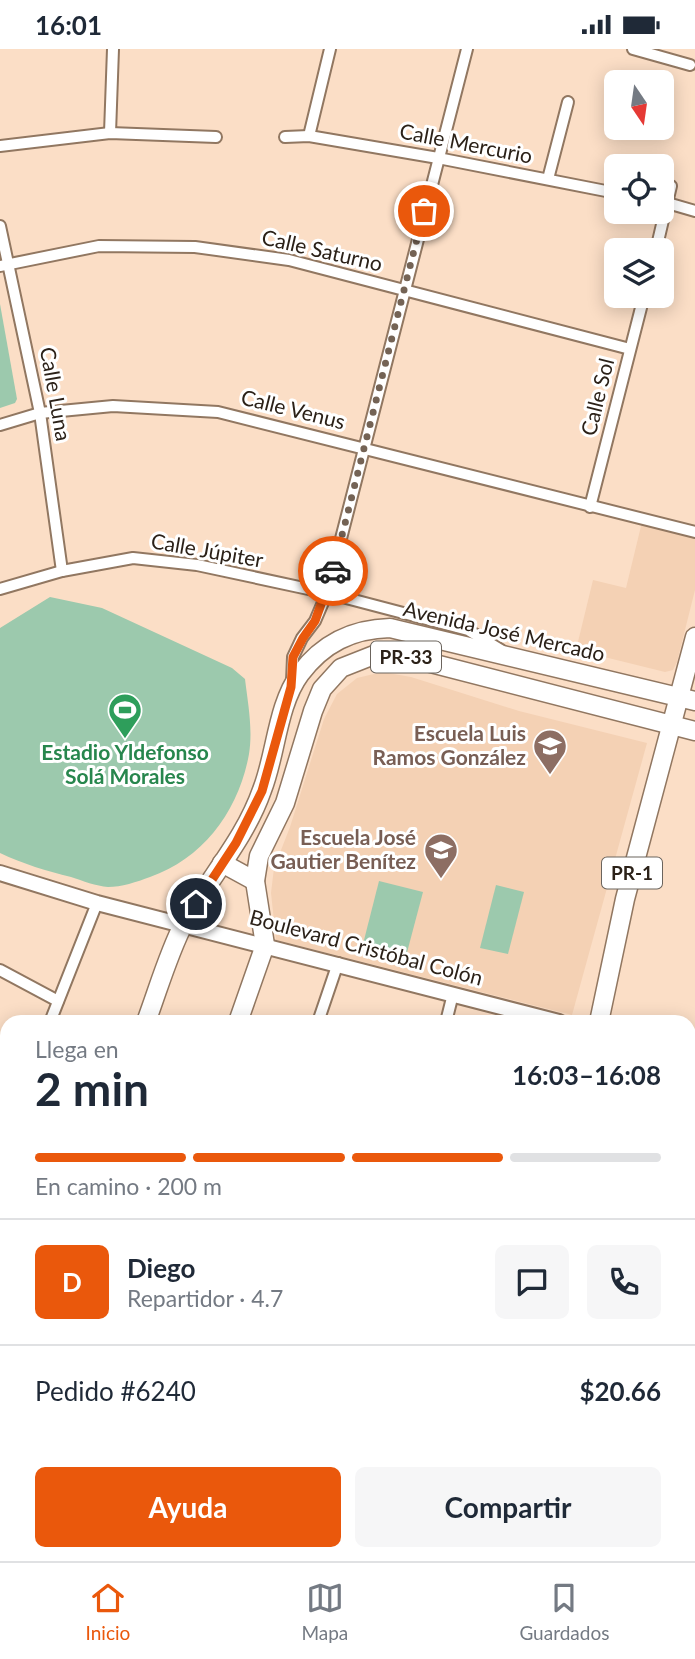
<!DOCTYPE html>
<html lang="es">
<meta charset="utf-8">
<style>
:root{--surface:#fff;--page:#f6f6f7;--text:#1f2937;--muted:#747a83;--line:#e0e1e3;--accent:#ea580c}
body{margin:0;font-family:Lato,sans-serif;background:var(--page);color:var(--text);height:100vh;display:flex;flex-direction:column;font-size:26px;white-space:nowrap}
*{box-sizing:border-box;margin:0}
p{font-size:23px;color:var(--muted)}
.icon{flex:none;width:38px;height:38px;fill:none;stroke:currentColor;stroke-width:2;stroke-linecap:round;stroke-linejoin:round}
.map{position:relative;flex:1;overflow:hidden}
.panel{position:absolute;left:0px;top:966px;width:696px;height:546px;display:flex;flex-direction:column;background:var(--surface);border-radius:21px 21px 0 0;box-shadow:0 4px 18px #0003}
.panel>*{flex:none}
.needle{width:46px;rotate:167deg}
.tools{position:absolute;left:604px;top:21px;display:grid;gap:14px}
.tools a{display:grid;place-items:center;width:70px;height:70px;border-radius:10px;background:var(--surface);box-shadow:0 4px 18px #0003;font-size:35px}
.pin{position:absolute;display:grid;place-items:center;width:60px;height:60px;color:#fff;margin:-30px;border:4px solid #fff;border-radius:50%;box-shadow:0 2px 7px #0007}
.courier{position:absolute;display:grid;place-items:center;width:70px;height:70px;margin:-35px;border:5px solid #ea580c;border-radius:50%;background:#fff;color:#222;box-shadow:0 2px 9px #0007}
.head em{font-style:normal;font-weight:700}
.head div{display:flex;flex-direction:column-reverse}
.head{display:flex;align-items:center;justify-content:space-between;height:119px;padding:0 35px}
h1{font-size:46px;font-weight:700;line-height:52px}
.bar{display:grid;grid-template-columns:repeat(4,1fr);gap:10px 7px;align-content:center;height:84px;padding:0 35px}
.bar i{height:9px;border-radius:5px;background:var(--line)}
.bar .on{background:var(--accent)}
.bar p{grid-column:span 4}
.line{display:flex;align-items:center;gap:18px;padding:0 35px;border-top:2px solid var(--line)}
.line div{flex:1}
.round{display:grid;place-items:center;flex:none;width:74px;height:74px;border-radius:10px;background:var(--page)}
.button{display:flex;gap:14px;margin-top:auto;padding:14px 35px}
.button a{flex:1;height:80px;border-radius:10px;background:var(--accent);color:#fff;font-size:28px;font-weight:700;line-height:80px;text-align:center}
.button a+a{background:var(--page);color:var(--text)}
.status{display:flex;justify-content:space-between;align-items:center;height:49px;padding:0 35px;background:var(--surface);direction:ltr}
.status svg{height:19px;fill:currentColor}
.tabs{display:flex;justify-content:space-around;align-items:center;height:98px;border-top:2px solid var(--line);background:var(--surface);font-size:19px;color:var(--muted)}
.tabs a{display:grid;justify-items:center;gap:4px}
.tabs .on{color:var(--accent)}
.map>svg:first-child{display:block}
</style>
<div class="status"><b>16:01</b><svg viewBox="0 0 49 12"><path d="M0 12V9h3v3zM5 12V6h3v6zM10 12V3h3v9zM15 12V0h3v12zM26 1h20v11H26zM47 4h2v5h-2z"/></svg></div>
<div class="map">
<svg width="695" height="1512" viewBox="0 0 695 1512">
<rect width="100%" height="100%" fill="#fbdec6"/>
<g fill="#f4d1b4">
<polygon points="642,473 695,486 695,541 677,613 673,621 665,623 576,601 593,531 626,539"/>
<polygon points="382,623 411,628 519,662 647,694 572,966 276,891 271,844 274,819 290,778 324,670 337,645 357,629"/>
</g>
<g fill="#9cc9ad">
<polygon points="0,255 17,350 15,354 0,359"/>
<path d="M50,548L102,559L232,619L245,630C248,655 253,680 249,705C239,761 204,809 150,828C137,833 121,838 108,838C96,837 83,832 71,828C47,822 23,815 0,804V579Z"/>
<polygon points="379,832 423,843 405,911 362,899"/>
<polygon points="496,836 524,843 508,905 480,899"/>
</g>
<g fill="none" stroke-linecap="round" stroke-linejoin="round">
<g stroke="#917761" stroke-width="14">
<g id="minor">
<polyline points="633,0 690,16"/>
<polyline points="110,84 113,0"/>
<polyline points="309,87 330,0"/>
<polyline points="285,88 309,87 438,109 616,144"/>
<polyline points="0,97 110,84 216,88"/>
<polyline points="548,130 568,53"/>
<polyline points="664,153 695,162"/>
<polyline points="0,177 40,364 62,522"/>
<polyline points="656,201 671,137"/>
<polyline points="0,217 99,197 195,198 289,211 630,300"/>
<polyline points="0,376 40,364 113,357 218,363 695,483"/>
<polyline points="590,458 644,247"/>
<polyline points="0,540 62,522 133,509 197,516 327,544 468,581 501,601"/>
<polyline points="292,632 293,608 302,589 315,572 327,544 467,0"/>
<polyline points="0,921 58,952"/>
<polyline points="50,973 97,854"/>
<polyline points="318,973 338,914"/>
<polyline points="446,973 453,945"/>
<polyline points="0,1023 7,1026"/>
<polyline points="0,1102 7,1083"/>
<polyline points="0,1123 7,1125"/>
<polyline points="690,1199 695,1199"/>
<polyline points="0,1216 7,1218"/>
<polyline points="0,1306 7,1309"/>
<polyline points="122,1512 125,1505"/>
<polyline points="279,1512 282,1505"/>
<polyline points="369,1512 371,1505"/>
</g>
</g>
<g stroke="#917761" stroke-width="18">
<polyline id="tertiary" points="0,824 97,854 559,973"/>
</g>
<g stroke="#917761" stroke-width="21">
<g id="primary">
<polyline points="222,814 255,832"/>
<path d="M146,973C158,941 168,905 184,874C209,829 245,790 262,741C276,706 277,656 300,625C323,594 352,580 390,579L695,652"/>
<polyline points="238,973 265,896 255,832 259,807 285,754 313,662 322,640 341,619 374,606 396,605 695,682"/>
<polyline points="599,973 625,850 695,588"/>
<polyline points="690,1006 695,1007"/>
<polyline points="0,1337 7,1322"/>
<polyline points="690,1401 695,1421"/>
<polyline points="0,1490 7,1494"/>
<polyline points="32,1505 47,1512"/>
<polyline points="500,1512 501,1505"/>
</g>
</g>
<use href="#minor" stroke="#fff" stroke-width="10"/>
<use href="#tertiary" stroke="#fff" stroke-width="14"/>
<use href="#primary" stroke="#fff" stroke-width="18"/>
</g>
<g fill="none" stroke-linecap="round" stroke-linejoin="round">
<polyline stroke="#746355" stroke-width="7" stroke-dasharray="0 12.6" points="333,522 424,162"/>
<polyline stroke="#ea580c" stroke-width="9" points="196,855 236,794 262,742 291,638 293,608 303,589 315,572 333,522"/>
</g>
<defs>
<g id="stadium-pin" transform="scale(1.75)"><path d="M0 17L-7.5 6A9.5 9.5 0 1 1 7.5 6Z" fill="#2e9e5b" stroke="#fff"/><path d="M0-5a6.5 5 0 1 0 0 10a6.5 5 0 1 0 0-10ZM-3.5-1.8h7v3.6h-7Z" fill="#fff"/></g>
<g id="school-pin" transform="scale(1.75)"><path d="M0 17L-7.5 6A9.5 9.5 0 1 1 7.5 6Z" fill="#8d6e63" stroke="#fff"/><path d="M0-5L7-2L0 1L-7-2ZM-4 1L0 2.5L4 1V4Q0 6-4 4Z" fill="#fff"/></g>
</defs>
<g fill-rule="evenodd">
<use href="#stadium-pin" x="125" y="661"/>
<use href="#school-pin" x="550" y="697"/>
<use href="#school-pin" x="441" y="801"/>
</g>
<g text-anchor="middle" stroke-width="6" stroke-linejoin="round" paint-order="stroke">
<g fill="#fff" stroke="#6b645d" stroke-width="2">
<rect x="371" y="592.5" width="70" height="31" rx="5"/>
<rect x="602" y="808.5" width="60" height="31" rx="5"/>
</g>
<g font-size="19" font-weight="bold" fill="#2b2118">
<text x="406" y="615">PR-33</text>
<text x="632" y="831">PR-1</text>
</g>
<g font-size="21" fill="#2b2118" stroke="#fff">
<text transform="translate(466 95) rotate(11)" y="7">Calle Mercurio</text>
<text transform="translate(322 202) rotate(13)" y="7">Calle Saturno</text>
<text transform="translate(55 345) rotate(80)" y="7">Calle Luna</text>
<text transform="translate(598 348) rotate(-76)" y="7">Calle Sol</text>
<text transform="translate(293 361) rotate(14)" y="7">Calle Venus</text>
<text transform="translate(207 502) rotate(10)" y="7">Calle Júpiter</text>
<text transform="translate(504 583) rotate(13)" y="7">Avenida José Mercado</text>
<text transform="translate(366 899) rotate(15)" y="7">Boulevard Cristóbal Colón</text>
</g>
<g font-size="21" font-weight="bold" fill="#785e54" stroke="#fff" text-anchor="end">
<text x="526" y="692">Escuela Luis<tspan x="526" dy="24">Ramos González</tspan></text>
<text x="416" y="796">Escuela José<tspan x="416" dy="24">Gautier Benítez</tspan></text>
</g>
<g font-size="21" font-weight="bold" fill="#27864d" stroke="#fff">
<text x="125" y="711">Estadio Yldefonso<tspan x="125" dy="24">Solá Morales</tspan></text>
</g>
</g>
</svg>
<div class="tools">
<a><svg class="needle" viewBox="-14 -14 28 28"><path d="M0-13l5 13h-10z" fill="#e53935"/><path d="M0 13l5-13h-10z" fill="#747a83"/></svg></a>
<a><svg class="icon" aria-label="locate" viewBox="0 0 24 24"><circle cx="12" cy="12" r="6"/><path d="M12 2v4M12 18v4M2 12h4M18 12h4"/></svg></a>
<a><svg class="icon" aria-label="layers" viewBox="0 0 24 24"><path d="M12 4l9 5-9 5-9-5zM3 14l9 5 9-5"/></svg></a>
</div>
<div class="pin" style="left:424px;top:162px;background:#ea580c"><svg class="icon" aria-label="bag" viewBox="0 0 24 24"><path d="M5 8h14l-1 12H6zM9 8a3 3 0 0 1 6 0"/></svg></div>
<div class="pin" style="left:196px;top:855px;background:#1f2937"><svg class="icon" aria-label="home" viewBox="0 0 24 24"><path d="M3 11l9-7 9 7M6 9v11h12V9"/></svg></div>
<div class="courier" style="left:333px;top:522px"><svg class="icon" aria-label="car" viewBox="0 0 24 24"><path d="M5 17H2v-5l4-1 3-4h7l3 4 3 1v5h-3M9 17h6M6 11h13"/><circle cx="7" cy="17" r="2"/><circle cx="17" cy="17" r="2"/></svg></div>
<section class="panel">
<div class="head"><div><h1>2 min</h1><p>Llega en</p></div><em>16:03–16:08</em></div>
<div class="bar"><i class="on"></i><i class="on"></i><i class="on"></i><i></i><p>En camino · 200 m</p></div>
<div class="line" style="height:126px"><b class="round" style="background:var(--accent);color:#fff">D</b><div><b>Diego</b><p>Repartidor · 4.7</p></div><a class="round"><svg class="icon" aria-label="chat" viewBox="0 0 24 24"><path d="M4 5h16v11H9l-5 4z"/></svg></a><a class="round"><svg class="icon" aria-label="phone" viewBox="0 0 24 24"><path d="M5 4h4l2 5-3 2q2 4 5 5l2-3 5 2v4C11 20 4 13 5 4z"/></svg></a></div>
<div class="line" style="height:91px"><div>Pedido #6240</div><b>$20.66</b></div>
<div class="button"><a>Ayuda</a><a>Compartir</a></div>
</section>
</div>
<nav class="tabs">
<a class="on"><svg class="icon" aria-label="home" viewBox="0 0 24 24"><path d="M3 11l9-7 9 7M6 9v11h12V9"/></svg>Inicio</a>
<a><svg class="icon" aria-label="map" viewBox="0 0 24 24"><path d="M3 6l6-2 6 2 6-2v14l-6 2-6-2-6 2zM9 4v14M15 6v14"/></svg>Mapa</a>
<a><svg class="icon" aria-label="saved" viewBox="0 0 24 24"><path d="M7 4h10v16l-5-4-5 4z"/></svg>Guardados</a>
</nav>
